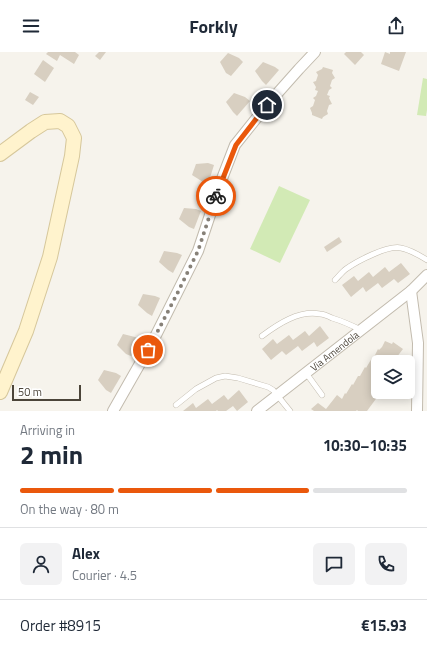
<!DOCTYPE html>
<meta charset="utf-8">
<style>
:root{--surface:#fff;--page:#f2f2f3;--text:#1f2937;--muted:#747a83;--line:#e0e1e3;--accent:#ea580c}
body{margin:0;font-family:"Titillium Web",sans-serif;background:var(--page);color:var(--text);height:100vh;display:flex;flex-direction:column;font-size:15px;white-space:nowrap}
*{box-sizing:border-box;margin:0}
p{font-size:13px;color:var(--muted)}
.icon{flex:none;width:22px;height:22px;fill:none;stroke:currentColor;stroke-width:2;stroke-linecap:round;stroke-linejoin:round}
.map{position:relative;height:359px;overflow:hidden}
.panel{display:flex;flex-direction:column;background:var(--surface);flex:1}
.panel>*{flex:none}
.tools{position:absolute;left:371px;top:303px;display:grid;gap:8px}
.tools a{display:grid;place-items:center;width:44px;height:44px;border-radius:6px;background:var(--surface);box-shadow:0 2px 10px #0003;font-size:20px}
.scale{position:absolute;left:12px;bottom:10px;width:69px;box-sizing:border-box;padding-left:4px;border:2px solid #4b4439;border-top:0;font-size:11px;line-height:14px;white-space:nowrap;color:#4b4439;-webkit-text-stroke:3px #fff;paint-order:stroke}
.pin{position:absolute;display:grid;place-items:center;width:34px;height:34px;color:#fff;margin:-17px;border:2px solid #fff;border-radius:50%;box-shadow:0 1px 4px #0007}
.courier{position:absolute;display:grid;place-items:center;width:40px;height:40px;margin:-20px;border:3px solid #ea580c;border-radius:50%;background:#fff;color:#222;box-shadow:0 1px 5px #0007}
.headline em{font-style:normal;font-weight:700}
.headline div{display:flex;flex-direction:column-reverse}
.headline{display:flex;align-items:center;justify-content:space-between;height:68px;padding:0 20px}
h1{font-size:26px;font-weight:700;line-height:30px}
.bar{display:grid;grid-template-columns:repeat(4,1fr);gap:6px 4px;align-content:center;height:48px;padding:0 20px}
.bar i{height:5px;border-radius:3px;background:var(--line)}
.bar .on{background:var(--accent)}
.bar p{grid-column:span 4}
.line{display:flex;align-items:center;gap:10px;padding:0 20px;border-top:1px solid var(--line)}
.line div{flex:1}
.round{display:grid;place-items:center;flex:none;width:42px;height:42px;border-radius:6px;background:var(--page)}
header{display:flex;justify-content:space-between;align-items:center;height:52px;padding:0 20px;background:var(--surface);font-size:18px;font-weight:700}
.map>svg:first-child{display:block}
</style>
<header><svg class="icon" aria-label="menu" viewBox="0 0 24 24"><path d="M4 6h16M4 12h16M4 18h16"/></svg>Forkly<svg class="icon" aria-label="share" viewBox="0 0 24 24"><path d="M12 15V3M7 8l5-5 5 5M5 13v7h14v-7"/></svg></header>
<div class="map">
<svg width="427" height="359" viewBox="0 0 427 359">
<rect width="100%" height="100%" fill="#f6f3ec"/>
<g fill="#d2eab5">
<polygon points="423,26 427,27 427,58 426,64 417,63"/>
<polygon points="279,134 310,148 280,211 250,197"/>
</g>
<g fill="#d8cfc1">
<polygon points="48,0 75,0 79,3 74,12 60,3 57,9 46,2"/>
<polygon points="99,0 106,0 100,8 95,4"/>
<polygon points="346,0 361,0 364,3 355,13 344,2"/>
<polygon points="385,0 390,2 390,0 406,0 399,19 381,12"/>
<polygon points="228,1 239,6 243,10 231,24 226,21 220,10"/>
<polygon points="43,8 54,16 45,30 34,22"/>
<polygon points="263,10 275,15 279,18 266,33 262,29 255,19"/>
<polygon points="323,15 333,18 332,21 335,26 332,28 330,34 332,36 329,38 327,43 330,44 329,46 332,52 329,53 327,59 328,62 323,65 322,67 312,63 312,61 310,56 313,54 315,48 313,46 316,44 318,39 315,38 316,35 313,30 316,29 318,23 316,20 322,17"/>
<polygon points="30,40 39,45 33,53 25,48"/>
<polygon points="234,41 245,45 250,49 237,64 233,60 226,50"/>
<polygon points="208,111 214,113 208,132 203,130 192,123 196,112"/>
<polygon points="184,156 196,157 201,159 194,177 189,175 179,167"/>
<polygon points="339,185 342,190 327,200 324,195"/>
<polygon points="164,199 177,201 182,203 173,221 168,218 159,210"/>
<polygon points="401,211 410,222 398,231 394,227 382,236 378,231 366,240 363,235 351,245 342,233 354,224 358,229 369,220 373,225 385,215 389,220"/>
<polygon points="143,242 155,244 160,246 152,264 147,261 138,253"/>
<polygon points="320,274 329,286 317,295 314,290 302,299 298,294 286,303 282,299 271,308 262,297 273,287 277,292 289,283 293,288 305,279 309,284"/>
<polygon points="123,282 135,285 140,287 131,304 126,302 117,293"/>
<polygon points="385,289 392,292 393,290 403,297 393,310 378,310 378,330 376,332 378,334 378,340 381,340 367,359 358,359 357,358 356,359 314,359 311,357 318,351 326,357 337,343 342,347 345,341 346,342 352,332 353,333 358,324 360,324 365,315 366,316 372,306 373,306 375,303 378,297 379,298 382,295"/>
<polygon points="104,318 116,321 121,324 111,341 106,338 98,328"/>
<polygon points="239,338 248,350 237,359 233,354 226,359 218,359 217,358 216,359 183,359 193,351 196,356 208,347 212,352 224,343 228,348"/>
</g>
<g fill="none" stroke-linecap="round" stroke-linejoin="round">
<g stroke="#c2bbae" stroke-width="6">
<g id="lane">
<path d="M335,228C339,224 342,220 346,217C357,209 388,193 401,196C411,198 419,203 427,208"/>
<path d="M262,284C278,272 299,258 320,262C324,262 328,264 332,266C342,269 351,273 361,278"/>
<polyline points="306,321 322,343"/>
<polyline points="176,353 196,337 216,326 225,324 238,326 268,335 273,338 290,359"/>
</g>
</g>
<g stroke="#c2bbae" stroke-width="12">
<g id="street">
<polyline points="411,239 418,291 417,359"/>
<polyline points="113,359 154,287 198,199 223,124 235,93 267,53 299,17 315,0"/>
<path id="s1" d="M257,359L411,239L427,223"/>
</g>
</g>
<g stroke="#d6c79b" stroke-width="16">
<polyline id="secondary" points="0,102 31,79 45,70 60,69 68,74 74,86 72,104 50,205 26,279 0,340"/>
</g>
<use href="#lane" stroke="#fff" stroke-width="5"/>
<use href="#street" stroke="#fff" stroke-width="10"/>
<use href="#secondary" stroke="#fff3cd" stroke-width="14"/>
</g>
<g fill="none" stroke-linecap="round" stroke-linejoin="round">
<polyline stroke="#878178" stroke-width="4" stroke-dasharray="0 7.2" points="148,298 177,242 198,199 216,144"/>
<polyline stroke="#ea580c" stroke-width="5" points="216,144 236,93 267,53"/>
</g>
<g text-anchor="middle" stroke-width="3" stroke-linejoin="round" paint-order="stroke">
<g font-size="10" fill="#4b4439" stroke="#fff">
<text dy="4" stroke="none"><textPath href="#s1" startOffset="98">Via Amendola</textPath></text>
</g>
</g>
</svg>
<div class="tools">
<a><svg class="icon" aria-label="layers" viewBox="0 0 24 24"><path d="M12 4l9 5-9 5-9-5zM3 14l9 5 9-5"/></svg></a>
</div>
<div class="scale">50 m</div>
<div class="pin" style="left:148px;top:298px;background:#ea580c"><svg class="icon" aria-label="bag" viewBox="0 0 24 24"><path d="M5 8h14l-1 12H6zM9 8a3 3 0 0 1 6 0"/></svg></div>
<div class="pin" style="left:267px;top:53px;background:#1f2937"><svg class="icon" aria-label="home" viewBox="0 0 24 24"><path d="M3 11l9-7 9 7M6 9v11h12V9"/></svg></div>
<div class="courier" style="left:216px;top:144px"><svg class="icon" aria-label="bike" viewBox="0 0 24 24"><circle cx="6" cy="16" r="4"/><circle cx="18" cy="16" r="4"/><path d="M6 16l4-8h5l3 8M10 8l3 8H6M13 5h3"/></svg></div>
</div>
<section class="panel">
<div class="headline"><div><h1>2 min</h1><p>Arriving in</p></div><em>10:30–10:35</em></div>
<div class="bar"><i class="on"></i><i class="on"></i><i class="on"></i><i></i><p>On the way · 80 m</p></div>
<div class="line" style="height:72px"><a class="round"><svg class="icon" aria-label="person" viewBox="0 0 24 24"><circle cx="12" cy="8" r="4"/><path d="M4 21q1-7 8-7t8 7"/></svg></a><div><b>Alex</b><p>Courier · 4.5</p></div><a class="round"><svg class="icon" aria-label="chat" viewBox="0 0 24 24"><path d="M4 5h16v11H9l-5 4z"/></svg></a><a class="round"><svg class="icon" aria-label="phone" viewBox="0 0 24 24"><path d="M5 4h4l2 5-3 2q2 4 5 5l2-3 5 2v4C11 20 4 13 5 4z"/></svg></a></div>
<div class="line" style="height:52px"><div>Order #8915</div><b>€15.93</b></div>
</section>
